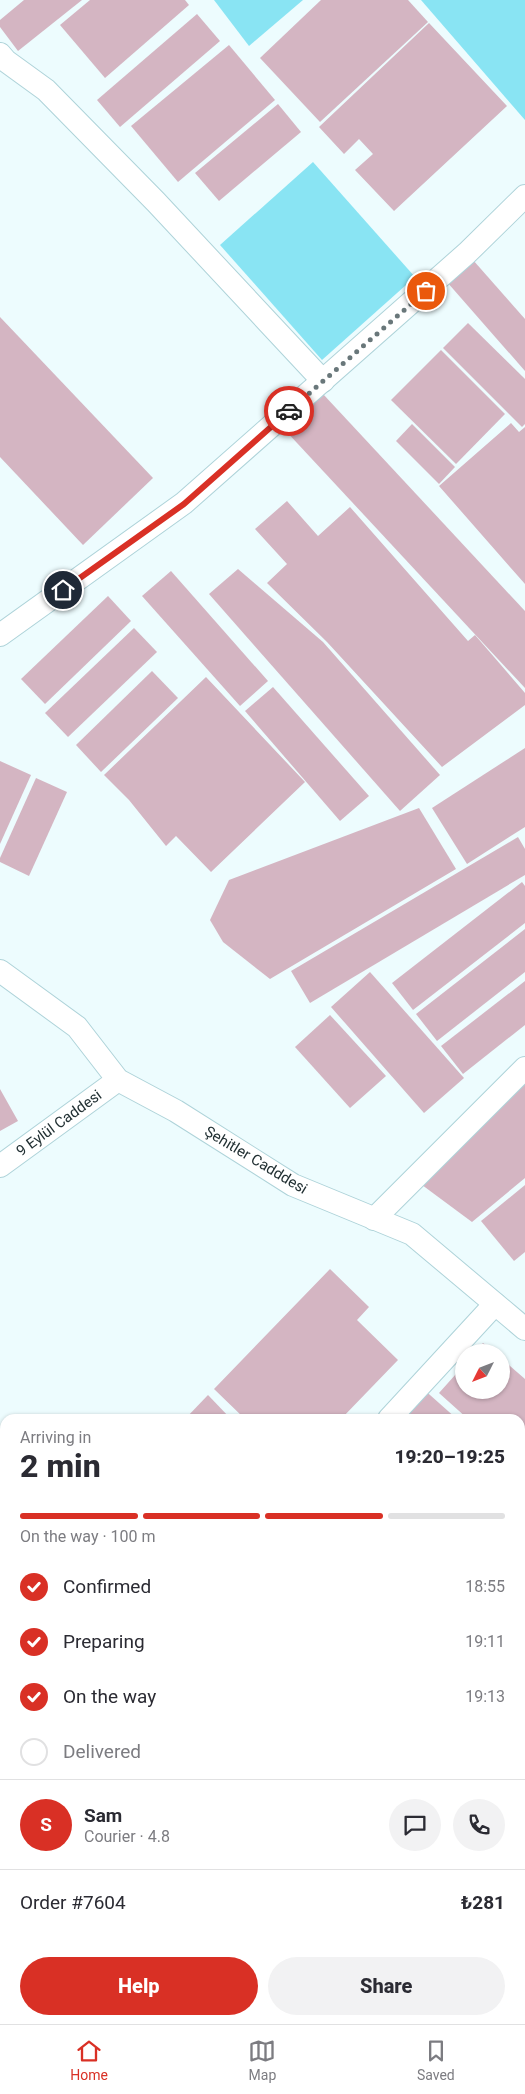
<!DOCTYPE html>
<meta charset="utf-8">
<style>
:root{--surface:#fff;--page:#f2f2f3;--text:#2b2b33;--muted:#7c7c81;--line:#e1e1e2;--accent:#d93025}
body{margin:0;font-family:Roboto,sans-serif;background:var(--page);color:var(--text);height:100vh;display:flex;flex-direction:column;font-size:19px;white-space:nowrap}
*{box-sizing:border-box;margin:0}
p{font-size:16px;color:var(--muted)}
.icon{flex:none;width:28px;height:28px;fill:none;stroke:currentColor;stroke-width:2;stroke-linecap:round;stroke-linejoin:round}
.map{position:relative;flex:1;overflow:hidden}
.drawer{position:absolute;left:0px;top:1414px;width:525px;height:611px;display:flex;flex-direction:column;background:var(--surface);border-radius:15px 15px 0 0;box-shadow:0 1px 4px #0004}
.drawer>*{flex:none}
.needle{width:32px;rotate:228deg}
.buttons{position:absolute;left:455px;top:1344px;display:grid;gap:10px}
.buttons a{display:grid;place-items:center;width:55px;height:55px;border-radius:50%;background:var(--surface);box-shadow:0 1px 4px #0004;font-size:25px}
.pin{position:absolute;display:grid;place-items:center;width:42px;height:42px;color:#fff;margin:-21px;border:2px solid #fff;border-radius:50%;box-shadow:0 1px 5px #0007}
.courier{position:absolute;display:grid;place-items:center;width:50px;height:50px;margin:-25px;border:4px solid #d93025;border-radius:50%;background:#fff;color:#222;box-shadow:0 1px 6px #0007}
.head em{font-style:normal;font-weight:800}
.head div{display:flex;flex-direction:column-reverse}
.head{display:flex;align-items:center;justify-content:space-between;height:85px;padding:0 20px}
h1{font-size:32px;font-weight:800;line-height:38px}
.bar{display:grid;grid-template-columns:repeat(4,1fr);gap:8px 5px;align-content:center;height:60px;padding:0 20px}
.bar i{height:6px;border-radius:4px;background:var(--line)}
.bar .current{background:var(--accent)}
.bar p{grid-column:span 4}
.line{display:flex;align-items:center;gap:12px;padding:0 20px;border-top:1px solid var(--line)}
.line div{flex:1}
.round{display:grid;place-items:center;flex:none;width:52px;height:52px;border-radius:26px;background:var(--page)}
ol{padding:0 20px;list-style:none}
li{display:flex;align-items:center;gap:15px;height:55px}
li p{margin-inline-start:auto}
li .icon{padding:5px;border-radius:50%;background:var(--accent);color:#fff;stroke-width:4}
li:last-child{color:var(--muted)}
li i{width:28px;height:28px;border:2px solid var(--line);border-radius:50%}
.primary-button{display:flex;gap:10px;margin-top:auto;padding:10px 20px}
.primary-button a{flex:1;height:58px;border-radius:30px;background:var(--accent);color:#fff;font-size:20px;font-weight:800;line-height:58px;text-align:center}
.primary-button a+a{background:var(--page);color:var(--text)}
.menu{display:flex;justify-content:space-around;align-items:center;height:70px;border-top:1px solid var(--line);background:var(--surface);font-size:14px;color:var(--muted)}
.menu a{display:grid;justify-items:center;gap:2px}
.menu .current{color:var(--accent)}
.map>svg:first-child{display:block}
</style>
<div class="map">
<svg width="525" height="2024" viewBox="0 0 525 2024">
<rect width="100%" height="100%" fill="#edfcfe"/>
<g fill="#89e4f3">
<polygon points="214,0 303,0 249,46"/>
<polygon points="421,0 525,0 525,120"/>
<polygon points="313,162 415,277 322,360 220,245"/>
</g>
<g fill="#d4b5c2">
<polygon points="24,0 82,0 18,51 0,27 0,20"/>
<polygon points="90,0 185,0 189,5 105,78 60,25"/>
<polygon points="321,0 408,0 428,22 320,122 260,58"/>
<polygon points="197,14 220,41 120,127 97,100"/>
<polygon points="429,23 507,106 394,211 355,170 373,154 359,139 344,154 319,127"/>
<polygon points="229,45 275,100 178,182 131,126"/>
<polygon points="278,104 301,132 219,201 195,173"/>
<polygon points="473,260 525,319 525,371 447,282"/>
<polygon points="0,317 153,478 83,545 0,457"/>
<polygon points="468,323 525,379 525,424 522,427 443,348"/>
<polygon points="441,350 505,414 456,464 391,400"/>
<polygon points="323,394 525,611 525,688 284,429"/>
<polygon points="511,423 519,432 525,427 525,584 439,486"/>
<polygon points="412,424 455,467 439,484 396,441"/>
<polygon points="287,501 318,536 350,507 468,641 475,635 525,693 525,705 442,767 327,642 267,583 287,564 255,529"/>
<polygon points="238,569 323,642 440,775 400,811 209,594"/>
<polygon points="171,571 268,681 240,706 142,596"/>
<polygon points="108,596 131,621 45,704 21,679"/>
<polygon points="134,628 157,652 68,737 45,713"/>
<polygon points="152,671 178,698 101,772 76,745"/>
<polygon points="206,677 305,782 211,872 176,836 166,846 129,800 104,775"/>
<polygon points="273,687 369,796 340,821 245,711"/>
<polygon points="525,748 525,827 467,864 432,808"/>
<polygon points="0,761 31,775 0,844"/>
<polygon points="36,778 67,792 29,876 0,862 0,858"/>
<polygon points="419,808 456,869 270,979 223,942 210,920 229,880"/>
<polygon points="518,837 525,849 525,875 310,1003 291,971"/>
<polygon points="522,882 525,886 525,923 413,1010 392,983"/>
<polygon points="525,929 525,972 437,1041 416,1014"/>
<polygon points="370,972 464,1078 424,1113 331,1007"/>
<polygon points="525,981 525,1025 463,1074 441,1046"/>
<polygon points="330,1015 386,1076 350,1108 295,1047"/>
<polygon points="525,1077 525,1178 472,1222 418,1182"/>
<polygon points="0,1089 18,1121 0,1131"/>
<polygon points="525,1185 525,1252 514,1261 481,1221"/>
<polygon points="330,1269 369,1307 357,1320 398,1360 341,1419 245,1419 214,1389"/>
<polygon points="483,1343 494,1352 475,1352"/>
<polygon points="501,1358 525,1379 525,1469 520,1464 520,1419 468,1419 439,1393 464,1365 464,1390 501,1390"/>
<polygon points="421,1387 457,1419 393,1419"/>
<polygon points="208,1395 231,1419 185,1419"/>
<polygon points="525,1502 525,1549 520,1554 520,1507"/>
<polygon points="520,1645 525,1650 525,1774 520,1779"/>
<polygon points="525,1784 525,1872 520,1867 520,1789"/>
<polygon points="5,1831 5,1890 0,1885 0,1836"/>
</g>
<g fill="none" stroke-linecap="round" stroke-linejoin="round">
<g stroke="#aed3d9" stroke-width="24">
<g id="street">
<polyline points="0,54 6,61 46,90 156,202 323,381"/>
<polyline points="0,635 184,503 467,253 525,196"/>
<polyline points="0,971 77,1027 118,1080 176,1111 293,1185 412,1234 525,1329"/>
<polyline points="0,1166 118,1080"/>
<polyline points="374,1219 525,1068"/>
<polyline points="389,1419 495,1304"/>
<polyline points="520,1503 525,1498"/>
<polyline points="0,1823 5,1818"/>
<polyline points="32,2024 35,2020"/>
</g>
</g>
<use href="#street" stroke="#fff" stroke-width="22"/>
</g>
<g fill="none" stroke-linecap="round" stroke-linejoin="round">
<polyline stroke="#69777a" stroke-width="5" stroke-dasharray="0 9" points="289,411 426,291"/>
<polyline stroke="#d93025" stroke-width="6" points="63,590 184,504 289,411"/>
</g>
<g text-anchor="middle" stroke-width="4.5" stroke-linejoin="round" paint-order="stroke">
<g font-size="15" fill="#223033" stroke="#fff">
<text transform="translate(59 1123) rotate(-36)" y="5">9 Eylül Caddesi</text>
<text transform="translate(256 1160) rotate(31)" y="5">Şehitler Cadddesi</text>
</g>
</g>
</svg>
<div class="buttons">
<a><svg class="needle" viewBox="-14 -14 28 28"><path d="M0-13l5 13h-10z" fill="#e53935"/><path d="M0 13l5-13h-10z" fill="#7c7c81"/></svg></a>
</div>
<div class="pin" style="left:426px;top:291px;background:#ea580c"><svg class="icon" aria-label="bag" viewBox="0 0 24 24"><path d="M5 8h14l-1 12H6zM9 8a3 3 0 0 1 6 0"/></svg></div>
<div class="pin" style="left:63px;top:590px;background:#1f2937"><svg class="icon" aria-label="home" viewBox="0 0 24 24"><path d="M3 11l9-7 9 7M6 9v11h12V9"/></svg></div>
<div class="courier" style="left:289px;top:411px"><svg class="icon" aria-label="car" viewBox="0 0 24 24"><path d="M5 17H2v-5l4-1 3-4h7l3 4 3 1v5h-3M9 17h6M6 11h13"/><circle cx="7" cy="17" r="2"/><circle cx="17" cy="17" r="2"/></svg></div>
<section class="drawer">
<div class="head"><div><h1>2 min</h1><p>Arriving in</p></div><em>19:20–19:25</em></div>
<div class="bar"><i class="current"></i><i class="current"></i><i class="current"></i><i></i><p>On the way · 100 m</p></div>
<ol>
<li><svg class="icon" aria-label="check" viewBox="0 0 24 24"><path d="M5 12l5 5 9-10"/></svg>Confirmed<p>18:55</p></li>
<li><svg class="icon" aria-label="check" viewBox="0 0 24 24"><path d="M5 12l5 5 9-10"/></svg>Preparing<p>19:11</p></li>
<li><svg class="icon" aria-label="check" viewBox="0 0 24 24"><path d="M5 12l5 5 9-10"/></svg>On the way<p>19:13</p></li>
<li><i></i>Delivered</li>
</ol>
<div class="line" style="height:90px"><b class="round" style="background:var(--accent);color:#fff">S</b><div><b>Sam</b><p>Courier · 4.8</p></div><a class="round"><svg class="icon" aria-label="chat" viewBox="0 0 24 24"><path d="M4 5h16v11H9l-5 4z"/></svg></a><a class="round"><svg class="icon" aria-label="phone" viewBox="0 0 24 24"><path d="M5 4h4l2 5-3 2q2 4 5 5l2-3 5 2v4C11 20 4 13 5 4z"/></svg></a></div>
<div class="line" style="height:65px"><div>Order #7604</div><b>₺281</b></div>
<div class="primary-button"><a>Help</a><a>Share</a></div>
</section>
</div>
<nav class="menu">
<a class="current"><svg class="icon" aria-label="home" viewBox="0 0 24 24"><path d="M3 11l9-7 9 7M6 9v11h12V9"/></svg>Home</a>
<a><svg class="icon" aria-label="map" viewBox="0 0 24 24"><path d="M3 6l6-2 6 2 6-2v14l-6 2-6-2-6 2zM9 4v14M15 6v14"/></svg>Map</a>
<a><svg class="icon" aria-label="saved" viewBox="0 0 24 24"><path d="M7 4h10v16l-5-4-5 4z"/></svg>Saved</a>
</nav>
